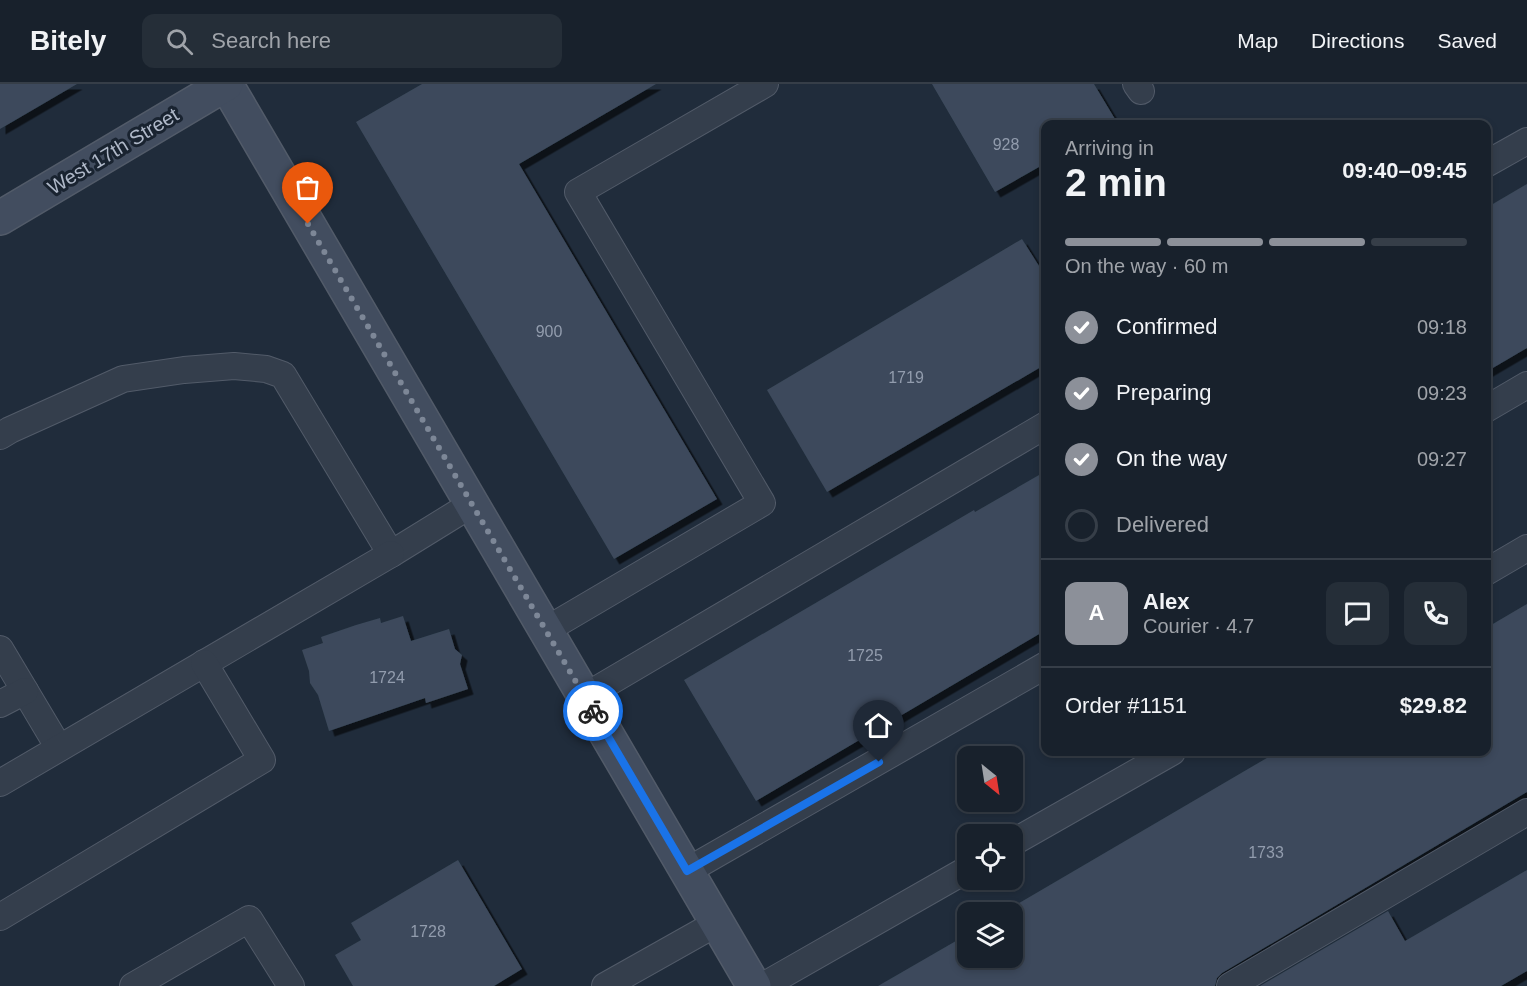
<!DOCTYPE html>
<meta charset="utf-8">
<style>
:root{--surface:#18212c;--page:#252e38;--text:#f1f3f6;--muted:#9fa3a9;--line:#363e48;--accent:#8c9099}
body{margin:0;font-family:Arial,sans-serif;background:var(--page);color:var(--text);height:100vh;display:flex;flex-direction:column;font-size:22px;white-space:nowrap}
*{box-sizing:border-box;margin:0}
p{font-size:20px;color:var(--muted)}
.icon{flex:none;width:33px;height:33px;fill:none;stroke:currentColor;stroke-width:2;stroke-linecap:round;stroke-linejoin:round}
.map{position:relative;flex:1;overflow:hidden}
.panel{position:absolute;left:1041px;top:36px;width:450px;height:636px;display:flex;flex-direction:column;background:var(--surface);border-radius:12px;box-shadow:0 3px 9px #0003,0 0 0 2px var(--line)}
.panel>*{flex:none}
.needle{width:39px;rotate:150deg}
.fabs{position:absolute;left:957px;top:662px;display:grid;gap:12px}
.fabs a{display:grid;place-items:center;width:66px;height:66px;border-radius:12px;background:var(--surface);box-shadow:0 3px 9px #0003,0 0 0 2px var(--line);font-size:30px}
.pin{position:absolute;display:grid;place-items:center;width:51px;height:51px;color:#fff;margin:-62px -26px;border-radius:50% 50% 50% 0;rotate:-45deg;box-shadow:0 0 6px #0007}
.pin .icon{rotate:45deg}
.courier{position:absolute;display:grid;place-items:center;width:60px;height:60px;margin:-30px;border:4px solid #1a73e8;border-radius:50%;background:#fff;color:#222;box-shadow:0 2px 8px #0007}
.head em{font-style:normal;font-weight:700}
.head div{display:flex;flex-direction:column-reverse}
.head{display:flex;align-items:center;justify-content:space-between;height:102px;padding:0 24px}
h1{font-size:39px;font-weight:700;line-height:45px}
.bar{display:grid;grid-template-columns:repeat(4,1fr);gap:9px 6px;align-content:center;height:72px;padding:0 24px}
.bar i{height:8px;border-radius:4px;background:var(--line)}
.bar .on{background:var(--accent)}
.bar p{grid-column:span 4}
.line{display:flex;align-items:center;gap:15px;padding:0 24px;border-top:2px solid var(--line)}
.line div{flex:1}
.round{display:grid;place-items:center;flex:none;width:63px;height:63px;border-radius:12px;background:var(--page)}
ol{padding:0 24px;list-style:none}
li{display:flex;align-items:center;gap:18px;height:66px}
li p{margin-inline-start:auto}
li .icon{padding:6px;border-radius:50%;background:var(--accent);color:#fff;stroke-width:4}
li:last-child{color:var(--muted)}
li i{width:33px;height:33px;border:3px solid var(--line);border-radius:50%}
header{display:flex;align-items:center;gap:36px;box-sizing:border-box;height:84px;padding:0 30px;background:var(--surface);border-bottom:2px solid var(--line)}
header strong{font-size:28px}
nav{display:flex;gap:33px;margin-inline-start:auto;font-size:21px}
.search{width:420px;height:54px;background:var(--page);display:flex;align-items:center;gap:15px;box-sizing:border-box;padding:0 21px;border-radius:12px;color:var(--muted);font-size:22px}
.map>svg:first-child{display:block}
</style>
<header>
<strong>Bitely</strong>
<div class="search"><svg class="icon" aria-label="search" viewBox="0 0 24 24"><circle cx="10" cy="10" r="6"/><path d="M15 15l6 6"/></svg>Search here</div>
<nav><a>Map</a><a>Directions</a><a>Saved</a></nav>
</header>
<div class="map">
<svg width="1527" height="902" viewBox="0 0 1527 902">
<defs>
<filter id="shadow"><feDropShadow dx="5.5" dy="5.5" stdDeviation="0" flood-color="#0009"/></filter>
</defs>
<rect width="100%" height="100%" fill="#202c3b"/>
<g fill="#3c4a5b" filter="url(#shadow)">
<polygon points="0,0 77,0 0,45"/>
<polygon points="422,0 656,0 519,80 717,415 614,475 356,38"/>
<polygon points="932,0 1094,0 1118,40 1046,40 1046,79 995,108"/>
<polygon points="1527,100 1527,264 1486,288 1486,124"/>
<polygon points="1022,155 1046,193 1046,280 827,408 767,306"/>
<polygon points="1046,387 1046,546 756,717 684,596 974,426 975,428"/>
<polygon points="1527,520 1527,708 1222,889 1217,894 1215,902 878,902 968,850 968,873 1012,873 1012,828 1004,828 1277,668 1486,668 1486,544"/>
<polygon points="403,532 411,557 449,545 455,565 462,571 460,580 468,605 426,619 425,614 329,647 318,611 310,599 309,587 302,566 323,559 321,553 356,541 380,534 381,539"/>
<polygon points="458,776 522,885 494,902 353,902 335,871 361,856 351,839"/>
<polygon points="1527,786 1527,887 1501,902 1260,902 1388,827 1405,857"/>
</g>
<g fill="none" stroke-linecap="round" stroke-linejoin="round">
<g stroke="#525b69" stroke-width="28">
<g id="lane">
<polyline points="1136,0 1141,7"/>
<polyline points="1486,80 1527,57"/>
<polyline points="1486,325 1527,301"/>
<polyline points="0,352 10,346 123,295 184,286 234,282 266,285 283,291 391,470 472,420"/>
<polyline points="1486,488 1527,464"/>
<polyline points="546,546 762,419 578,108 765,0"/>
<polyline points="0,565 59,664"/>
<polyline points="584,613 1046,341"/>
<polyline points="0,620 25,607"/>
<polyline points="0,699 391,470"/>
<polyline points="1012,759 1172,668"/>
<polyline points="687,787 1046,581"/>
<polyline points="0,833 262,676 204,579"/>
<polyline points="133,902 249,835 291,902"/>
<polyline points="605,902 717,839"/>
<polyline points="763,902 968,785"/>
<polyline points="1230,902 1527,728"/>
</g>
</g>
<g stroke="#525b69" stroke-width="36">
<g id="secondary">
<polyline points="226,0 754,902"/>
<polyline points="0,134 226,0"/>
</g>
</g>
<use href="#lane" stroke="#343e4c" stroke-width="26"/>
<use href="#secondary" stroke="#424d5f" stroke-width="33"/>
</g>
<g fill="none" stroke-linecap="round" stroke-linejoin="round">
<polyline stroke="#7d8797" stroke-width="6" stroke-dasharray="0 10.8" points="308,140 593,627"/>
<polyline stroke="#1a73e8" stroke-width="8" points="593,627 687,787 879,678"/>
</g>
<g text-anchor="middle" stroke-width="6" stroke-linejoin="round" paint-order="stroke">
<g font-size="16" fill="#929cad">
<text x="1006" y="66">928</text>
<text x="549" y="253">900</text>
<text x="906" y="299">1719</text>
<text x="865" y="577">1725</text>
<text x="387" y="599">1724</text>
<text x="1266" y="774">1733</text>
<text x="428" y="853">1728</text>
</g>
<g font-size="20" fill="#afb8c8" stroke="#192330">
<text transform="translate(113 67) rotate(-31)" y="7">West 17th Street</text>
</g>
</g>
</svg>
<div class="fabs">
<a><svg class="needle" viewBox="-14 -14 28 28"><path d="M0-13l5 13h-10z" fill="#e53935"/><path d="M0 13l5-13h-10z" fill="#9fa3a9"/></svg></a>
<a><svg class="icon" aria-label="locate" viewBox="0 0 24 24"><circle cx="12" cy="12" r="6"/><path d="M12 2v4M12 18v4M2 12h4M18 12h4"/></svg></a>
<a><svg class="icon" aria-label="layers" viewBox="0 0 24 24"><path d="M12 4l9 5-9 5-9-5zM3 14l9 5 9-5"/></svg></a>
</div>
<div class="pin" style="left:308px;top:140px;background:#ea580c"><svg class="icon" aria-label="bag" viewBox="0 0 24 24"><path d="M5 8h14l-1 12H6zM9 8a3 3 0 0 1 6 0"/></svg></div>
<div class="pin" style="left:879px;top:678px;background:#1f2937"><svg class="icon" aria-label="home" viewBox="0 0 24 24"><path d="M3 11l9-7 9 7M6 9v11h12V9"/></svg></div>
<div class="courier" style="left:593px;top:627px"><svg class="icon" aria-label="bike" viewBox="0 0 24 24"><circle cx="6" cy="16" r="4"/><circle cx="18" cy="16" r="4"/><path d="M6 16l4-8h5l3 8M10 8l3 8H6M13 5h3"/></svg></div>
<section class="panel">
<div class="head"><div><h1>2 min</h1><p>Arriving in</p></div><em>09:40–09:45</em></div>
<div class="bar"><i class="on"></i><i class="on"></i><i class="on"></i><i></i><p>On the way · 60 m</p></div>
<ol>
<li><svg class="icon" aria-label="check" viewBox="0 0 24 24"><path d="M5 12l5 5 9-10"/></svg>Confirmed<p>09:18</p></li>
<li><svg class="icon" aria-label="check" viewBox="0 0 24 24"><path d="M5 12l5 5 9-10"/></svg>Preparing<p>09:23</p></li>
<li><svg class="icon" aria-label="check" viewBox="0 0 24 24"><path d="M5 12l5 5 9-10"/></svg>On the way<p>09:27</p></li>
<li><i></i>Delivered</li>
</ol>
<div class="line" style="height:108px"><b class="round" style="background:var(--accent);color:#fff">A</b><div><b>Alex</b><p>Courier · 4.7</p></div><a class="round"><svg class="icon" aria-label="chat" viewBox="0 0 24 24"><path d="M4 5h16v11H9l-5 4z"/></svg></a><a class="round"><svg class="icon" aria-label="phone" viewBox="0 0 24 24"><path d="M5 4h4l2 5-3 2q2 4 5 5l2-3 5 2v4C11 20 4 13 5 4z"/></svg></a></div>
<div class="line" style="height:78px"><div>Order #1151</div><b>$29.82</b></div>
</section>
</div>
